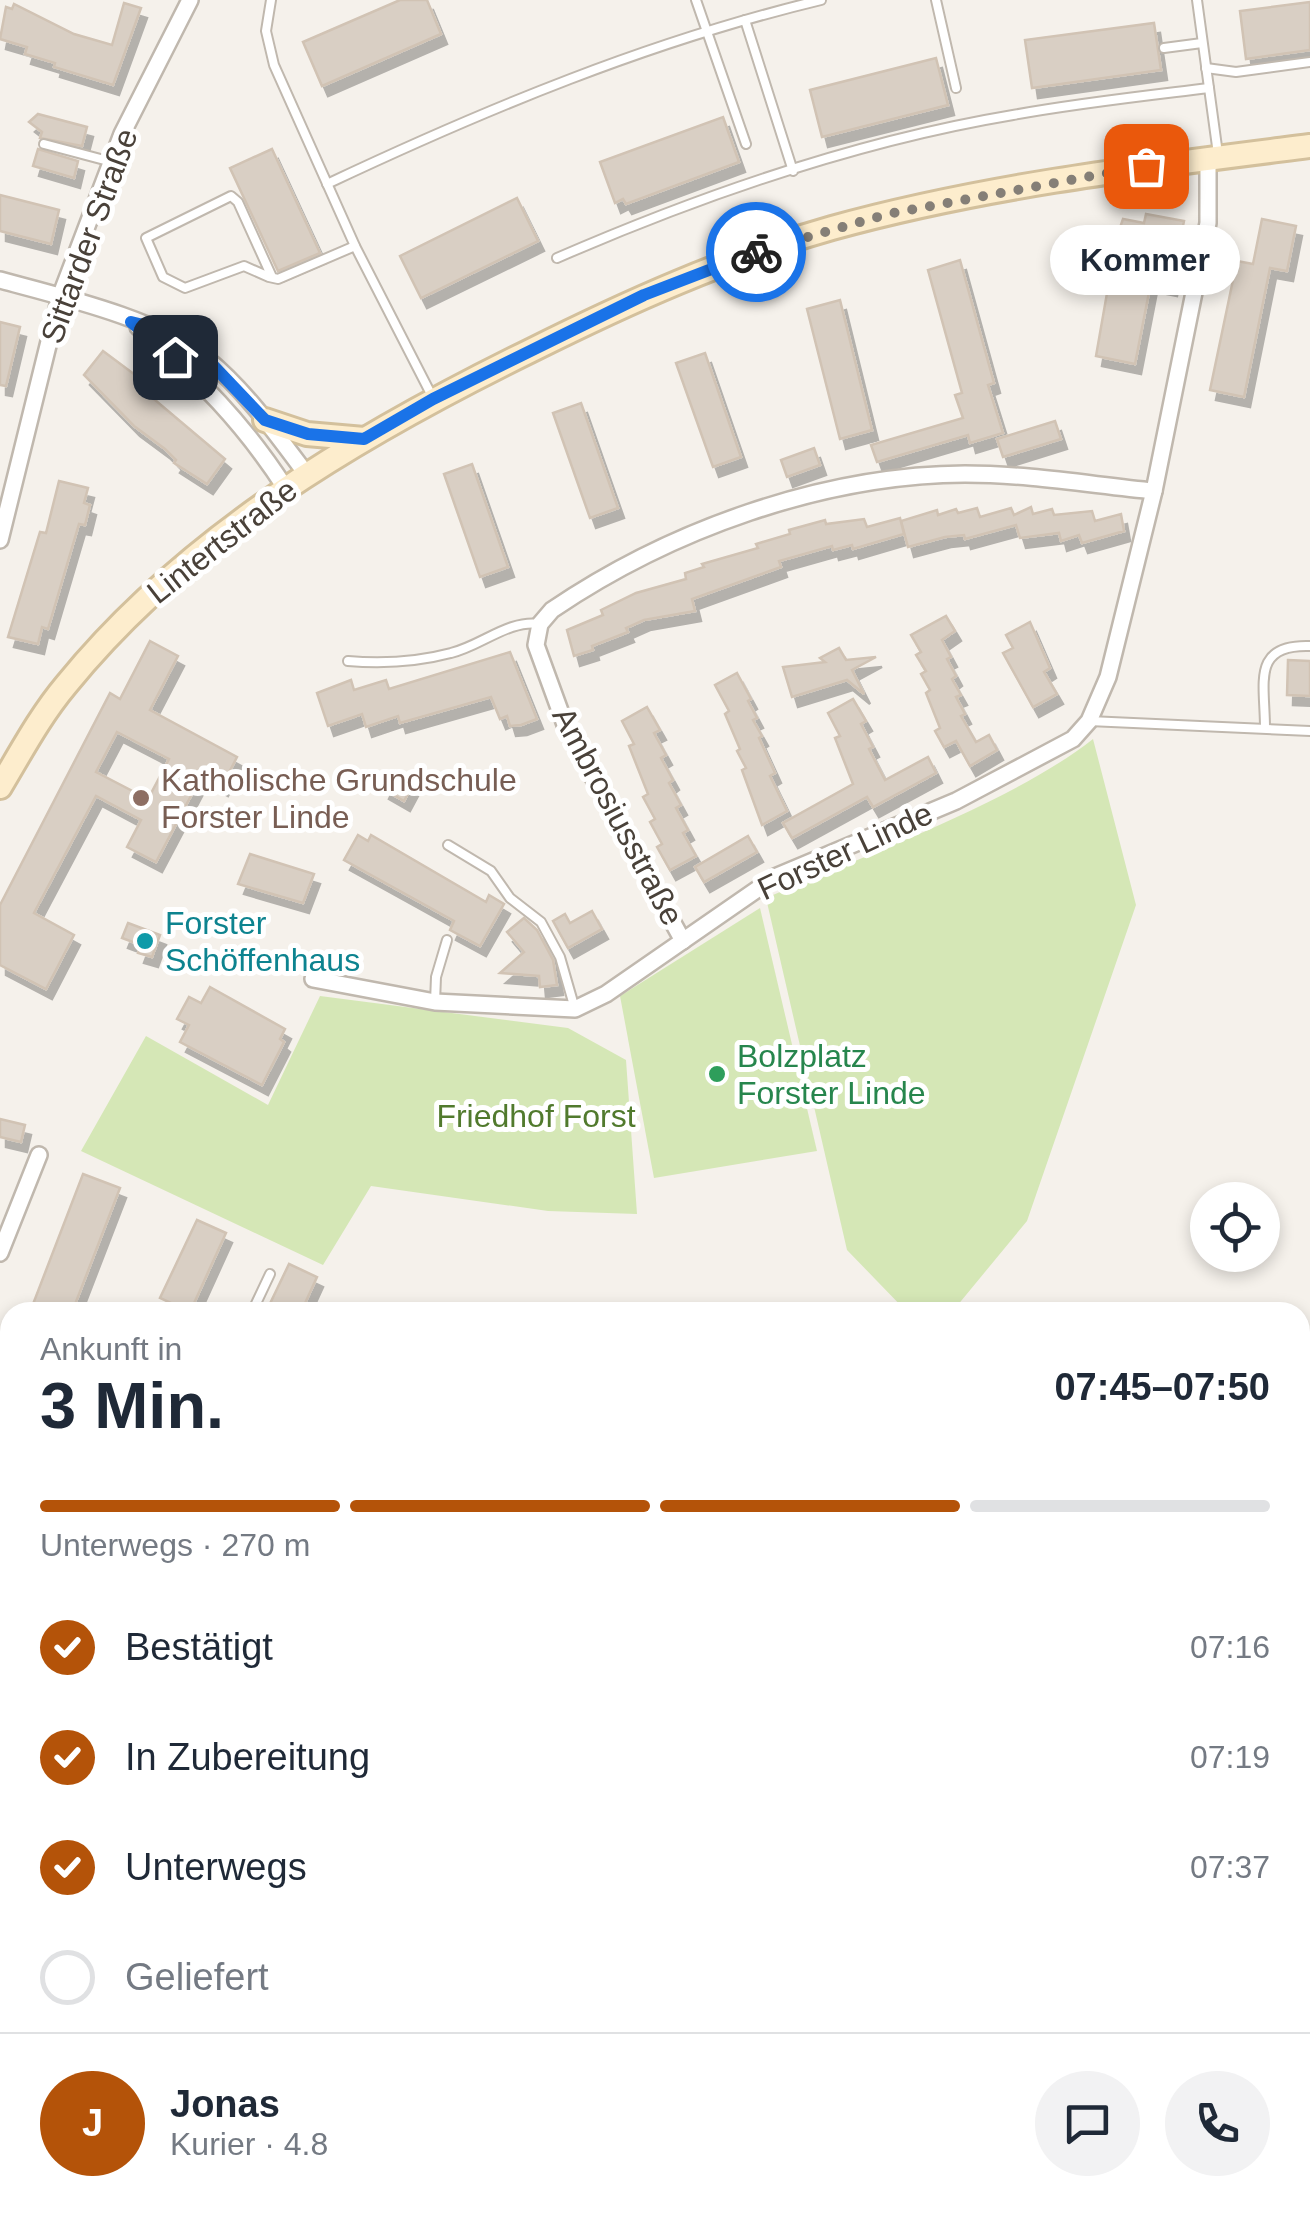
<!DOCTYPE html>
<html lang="de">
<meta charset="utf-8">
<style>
:root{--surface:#fff;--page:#f2f2f3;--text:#1f2937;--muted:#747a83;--line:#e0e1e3;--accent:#b45309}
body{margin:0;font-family:Helvetica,sans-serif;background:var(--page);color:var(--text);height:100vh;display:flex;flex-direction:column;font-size:38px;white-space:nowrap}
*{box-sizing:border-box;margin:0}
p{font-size:32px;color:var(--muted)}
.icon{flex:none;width:55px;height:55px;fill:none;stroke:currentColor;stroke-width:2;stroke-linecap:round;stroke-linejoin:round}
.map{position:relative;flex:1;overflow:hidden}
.sheet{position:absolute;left:0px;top:1302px;width:1310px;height:932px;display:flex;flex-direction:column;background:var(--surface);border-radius:30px 30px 0 0;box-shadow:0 5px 15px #0003}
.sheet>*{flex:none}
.controls{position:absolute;left:1190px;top:1182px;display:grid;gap:20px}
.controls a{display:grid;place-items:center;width:90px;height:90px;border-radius:50%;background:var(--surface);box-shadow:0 5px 15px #0003;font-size:50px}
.pin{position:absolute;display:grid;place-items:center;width:85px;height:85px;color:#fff;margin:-42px;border-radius:20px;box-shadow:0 5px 15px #0006}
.courier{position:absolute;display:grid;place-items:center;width:100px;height:100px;margin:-50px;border:8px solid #1a73e8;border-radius:50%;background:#fff;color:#222;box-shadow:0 2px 12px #0007}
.bubble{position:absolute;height:70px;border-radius:35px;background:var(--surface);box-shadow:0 5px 15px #0003;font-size:32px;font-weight:700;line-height:70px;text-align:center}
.summary em{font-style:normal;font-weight:700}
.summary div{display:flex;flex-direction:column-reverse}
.summary{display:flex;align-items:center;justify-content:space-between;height:170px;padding:0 40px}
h1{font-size:65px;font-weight:700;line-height:75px}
.bar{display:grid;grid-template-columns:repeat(4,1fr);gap:15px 10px;align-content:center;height:120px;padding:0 40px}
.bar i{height:12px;border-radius:8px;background:var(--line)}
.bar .active{background:var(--accent)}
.bar p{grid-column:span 4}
.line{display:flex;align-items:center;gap:25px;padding:0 40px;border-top:2px solid var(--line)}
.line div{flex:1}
.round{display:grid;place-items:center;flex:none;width:105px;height:105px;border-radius:52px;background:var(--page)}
ol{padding:0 40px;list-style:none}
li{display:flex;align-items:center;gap:30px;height:110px}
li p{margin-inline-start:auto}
li .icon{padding:10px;border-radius:50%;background:var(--accent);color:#fff;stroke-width:4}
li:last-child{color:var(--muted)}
li i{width:55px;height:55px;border:5px solid var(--line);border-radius:50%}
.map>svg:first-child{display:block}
</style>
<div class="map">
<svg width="1310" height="2233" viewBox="0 0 1310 2233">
<defs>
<filter id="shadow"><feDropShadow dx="6" dy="10" stdDeviation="0" flood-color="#0004"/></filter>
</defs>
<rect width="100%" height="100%" fill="#f5f1eb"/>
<g fill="#d5e7b6">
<path d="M1093,739L1136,905L1027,1221L952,1312H907L847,1250L766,898C865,855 1010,804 1093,739Z"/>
<polygon points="760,908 817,1151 654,1178 620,996"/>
<polygon points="320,996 568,1028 626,1060 637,1214 548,1211 371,1186 323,1265 81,1151 146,1036 268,1105"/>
<polygon points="1310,1773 1310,2233 0,2233 0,2118 10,2101 10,2225 1300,2225 1300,1778"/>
</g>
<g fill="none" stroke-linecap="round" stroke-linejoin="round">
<g stroke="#aad9ef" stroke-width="6">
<polyline points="1300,2186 1310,2184"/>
<polyline points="1275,2233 1277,2225"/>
</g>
</g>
<g fill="#d9cfc4" stroke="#d1c3b4" stroke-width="2.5" fill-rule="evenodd" filter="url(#shadow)">
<polygon points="400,0 427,0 441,34 322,86 303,42"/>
<polygon points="1310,2 1310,50 1246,59 1240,11"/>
<polygon points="124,3 141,8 113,85 54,67 55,63 25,54 27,47 0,39 6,7 12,9 14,4 74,34 112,45"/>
<polygon points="1154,23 1161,70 1032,88 1025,40"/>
<polygon points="936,58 948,105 822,137 810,90"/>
<polygon points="38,114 87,127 82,146 40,138 42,132 29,122"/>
<polygon points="723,117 739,162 626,204 623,199 615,203 600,162"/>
<polygon points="38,149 78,161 74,178 33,166"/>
<polygon points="272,149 320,253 278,271 230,168"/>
<polygon points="0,195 59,210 51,244 0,231"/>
<polygon points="517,198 538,241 421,298 400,256"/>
<polygon points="1146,214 1184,221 1171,286 1151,282 1135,364 1096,356 1117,236 1123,219 1144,223"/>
<polygon points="1262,219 1296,226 1287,271 1270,268 1244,397 1210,390 1237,261 1253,264"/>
<polygon points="960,260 994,383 988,385 1003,433 970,443 968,435 877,462 871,445 963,418 955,395 962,393 928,270"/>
<polygon points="840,300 872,430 840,439 807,309"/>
<polygon points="0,322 20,327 6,386 0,385"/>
<polygon points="103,351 146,383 142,389 225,459 207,484 174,463 176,460 165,449 134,426 84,375"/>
<polygon points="705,353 741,457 713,467 676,363"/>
<polygon points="581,403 618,508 590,518 553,413"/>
<polygon points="1055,421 1061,439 1003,457 997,439"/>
<polygon points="814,448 820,465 787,477 781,460"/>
<polygon points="472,464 508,567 480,577 444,474"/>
<polygon points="59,481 88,488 84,503 90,505 85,525 79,524 48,629 42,627 38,644 8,637 40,532 46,533"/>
<polygon points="1031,507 1033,514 1052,509 1054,515 1092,511 1095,521 1121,514 1124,531 1082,543 1079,535 1061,541 1059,533 1020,538 1016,525 965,539 964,535 945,537 908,547 901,521 937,510 938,515 956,509 958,513 977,508 980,517 1011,508 1014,515"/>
<polygon points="900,518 904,534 853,549 852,545 833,550 832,546 779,561 781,567 692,599 695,611 644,620 626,628 628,632 592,646 593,650 574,656 567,630 603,615 601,610 636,593 686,579 685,573 704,567 702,564 758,548 756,544 790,534 789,530 825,520 826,524 864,519 867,527"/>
<polygon points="946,616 955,631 942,640 951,657 947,659 956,676 952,679 961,695 956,697 965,714 961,716 976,742 989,735 997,750 970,766 956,741 944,747 935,731 940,728 926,693 930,690 921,674 926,671 916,655 921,652 911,635"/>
<polygon points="1030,622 1050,668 1044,672 1057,694 1033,707 1003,653 1013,648 1006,635"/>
<path d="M150,641L178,656L150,710L237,757L222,786L202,775L156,862L127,847L141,820L96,796L34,913L74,935L46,989L0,965V905L110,693L120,699ZM117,732L169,759L148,799L96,772Z"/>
<polygon points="839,648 846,660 876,657 852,670 864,694 847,680 792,697 783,667 825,662 820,658"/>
<polygon points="510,652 537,719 521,725 510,726 507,716 500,719 491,697 400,723 398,716 366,727 362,714 328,726 317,693 351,680 354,690 386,680 389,689"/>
<polygon points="1288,660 1310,661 1310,696 1287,695"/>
<polygon points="737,673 751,699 748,701 757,718 753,720 762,736 759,738 775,773 770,776 787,811 762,825 742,770 746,768 737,751 740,749 725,714 729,711 715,685"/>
<polygon points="853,699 866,721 861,724 873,747 869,749 885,780 928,757 936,773 873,807 867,797 792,838 783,823 853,784 835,738 840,736 828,713"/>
<polygon points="647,707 660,730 654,733 666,755 661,758 673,780 669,783 681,805 676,808 688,830 683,833 696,856 670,870 657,847 662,844 650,822 655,819 643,797 648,794 629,746 634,744 622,721"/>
<polygon points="390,775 412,786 404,801 383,789"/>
<polygon points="358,835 368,841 371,835 486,902 489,895 504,904 480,946 450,930 454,921 344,860"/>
<polygon points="748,836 757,852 704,882 695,867"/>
<polygon points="250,854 314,874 303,903 238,884"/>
<polygon points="592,911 602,929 568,948 553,921 565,914 570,923"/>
<polygon points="524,918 537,930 553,960 557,985 540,987 539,976 500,973 524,952 507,932"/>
<polygon points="128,923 160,935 152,957 138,953 141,945 122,938"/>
<polygon points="210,987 285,1029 280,1039 284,1042 262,1085 180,1042 189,1025 177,1019 189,997 201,1003"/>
<polygon points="0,1119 25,1125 21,1142 0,1137"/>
<polygon points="83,1174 120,1188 81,1289 72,1312 30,1312"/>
<polygon points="197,1220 226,1233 190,1312 160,1298"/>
<polygon points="289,1264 317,1277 301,1312 266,1312"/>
</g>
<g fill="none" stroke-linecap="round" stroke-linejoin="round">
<g stroke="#c0b8ae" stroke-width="12">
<g id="lane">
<polyline points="271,0 266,31 274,65 355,246 433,398"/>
<polyline points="696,0 746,144"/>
<polyline points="936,0 956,88"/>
<polyline points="1197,0 1218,154"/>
<polyline points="745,20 793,171"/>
<polyline points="1164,48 1202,43"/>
<polyline points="1206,68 1236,72 1310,62"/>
<polyline points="44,144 112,162"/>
<path d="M327,184C486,109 650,41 821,0"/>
<path d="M557,258C702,195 857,141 1013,115C1078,103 1144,96 1209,88"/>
<polyline points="272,277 238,202 231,196 146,238 163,277 185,288 244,266 269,277 278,279 355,246"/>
<path d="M348,661C384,664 417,662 451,653C481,646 509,619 540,624"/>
<polyline points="1089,721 1310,731"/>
<path d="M1265,728C1265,683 1251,644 1310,646"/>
<polyline points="448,845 491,871 510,898 541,922 560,957 575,1009"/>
<polyline points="435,1002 436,977 447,940"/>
<polyline points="252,1312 270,1274"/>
</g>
</g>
<g stroke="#c0b8ae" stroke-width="20">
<g id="street">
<path d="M0,280C59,296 162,320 207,359C246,391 277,435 307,475"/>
<path d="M138,327C197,375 245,425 286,489"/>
<polyline points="0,540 60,297 122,134 190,0"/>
<path d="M683,941L567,730L536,645L540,624L552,610C670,530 822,475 965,474C1028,474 1092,485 1154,491"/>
<polyline points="313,979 435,1002 575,1009 606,994 775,877 956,801 1073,739 1089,721 1108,677 1154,491 1208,223 1208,159"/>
<polyline points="0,1253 39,1155"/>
<polyline points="0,1402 10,1405"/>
<polyline points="0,1867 10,1851"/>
</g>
</g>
<g stroke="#d3c09c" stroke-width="28">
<g id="secondary">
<polyline points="265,420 307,434 364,439"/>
<path d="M0,787C21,752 40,716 66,685C188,535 359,435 530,351C628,302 726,258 832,228C987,185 1151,166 1310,146"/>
</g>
</g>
<use href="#lane" stroke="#fff" stroke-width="8"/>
<use href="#street" stroke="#fff" stroke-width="15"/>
<use href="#secondary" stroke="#fdedcd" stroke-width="22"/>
</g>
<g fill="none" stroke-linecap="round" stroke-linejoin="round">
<polyline stroke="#857f77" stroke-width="10" stroke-dasharray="0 18" points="756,252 888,214 1146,166"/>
<polyline stroke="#1a73e8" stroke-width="12" points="175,357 131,322 159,329 206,358 265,420 308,434 364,439 433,399 644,295 756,252"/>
</g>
<circle fill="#8d6e63" stroke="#fff" stroke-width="4" cx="141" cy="798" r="10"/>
<circle fill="#0f9aa8" stroke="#fff" stroke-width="4" cx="145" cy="941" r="10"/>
<circle fill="#2e9e5b" stroke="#fff" stroke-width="4" cx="717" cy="1074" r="10"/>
<g text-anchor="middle" stroke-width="10" stroke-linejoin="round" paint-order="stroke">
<g font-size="32" fill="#494139" stroke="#fff">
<text transform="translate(89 236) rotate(-70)" y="11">Sittarder Straße</text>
<text transform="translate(222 541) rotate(-38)" y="11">Lintertstraße</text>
<text transform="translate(618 816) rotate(62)" y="11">Ambrosiusstraße</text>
<text transform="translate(845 851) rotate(-25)" y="11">Forster Linde</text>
</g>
<g font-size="32" fill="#785e54" stroke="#fff" text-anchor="start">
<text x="161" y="791">Katholische Grundschule<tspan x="161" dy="37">Forster Linde</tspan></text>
</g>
<g font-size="32" fill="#0d838f" stroke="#fff" text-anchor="start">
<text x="165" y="934">Forster<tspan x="165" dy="37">Schöffenhaus</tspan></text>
</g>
<g font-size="32" fill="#27864d" stroke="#fff" text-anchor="start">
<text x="737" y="1067">Bolzplatz<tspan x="737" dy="37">Forster Linde</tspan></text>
</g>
<g font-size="32" fill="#517a2d" stroke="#fff">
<text x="536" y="1127">Friedhof Forst</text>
</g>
</g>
</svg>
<div class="controls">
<a><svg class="icon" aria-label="locate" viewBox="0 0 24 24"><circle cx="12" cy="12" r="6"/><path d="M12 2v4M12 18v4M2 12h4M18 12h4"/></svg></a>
</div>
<div class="pin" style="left:1146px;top:166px;background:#ea580c"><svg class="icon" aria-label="bag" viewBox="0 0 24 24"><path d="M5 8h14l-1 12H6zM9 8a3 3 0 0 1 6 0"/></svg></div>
<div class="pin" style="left:175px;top:357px;background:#1f2937"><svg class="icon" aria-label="home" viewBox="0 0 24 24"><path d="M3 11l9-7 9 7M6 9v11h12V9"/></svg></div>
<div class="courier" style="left:756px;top:252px"><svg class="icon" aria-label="bike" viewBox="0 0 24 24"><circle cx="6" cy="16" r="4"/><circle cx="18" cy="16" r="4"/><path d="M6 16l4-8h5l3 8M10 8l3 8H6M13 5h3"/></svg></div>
<div class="bubble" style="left:1050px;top:225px;width:190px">Kommer</div>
<section class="sheet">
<div class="summary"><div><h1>3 Min.</h1><p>Ankunft in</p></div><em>07:45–07:50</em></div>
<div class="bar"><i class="active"></i><i class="active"></i><i class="active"></i><i></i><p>Unterwegs · 270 m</p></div>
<ol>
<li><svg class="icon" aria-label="check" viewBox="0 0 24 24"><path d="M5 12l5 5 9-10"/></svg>Bestätigt<p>07:16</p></li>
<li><svg class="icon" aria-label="check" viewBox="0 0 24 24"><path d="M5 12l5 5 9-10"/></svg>In Zubereitung<p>07:19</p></li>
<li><svg class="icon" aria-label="check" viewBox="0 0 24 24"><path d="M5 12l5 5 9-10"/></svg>Unterwegs<p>07:37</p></li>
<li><i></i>Geliefert</li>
</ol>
<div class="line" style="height:180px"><b class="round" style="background:var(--accent);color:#fff">J</b><div><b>Jonas</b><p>Kurier · 4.8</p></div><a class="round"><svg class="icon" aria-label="chat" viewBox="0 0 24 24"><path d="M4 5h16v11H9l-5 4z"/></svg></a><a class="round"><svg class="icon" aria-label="phone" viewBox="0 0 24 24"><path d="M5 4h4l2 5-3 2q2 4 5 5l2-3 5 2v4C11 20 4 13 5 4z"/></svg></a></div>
</section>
</div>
